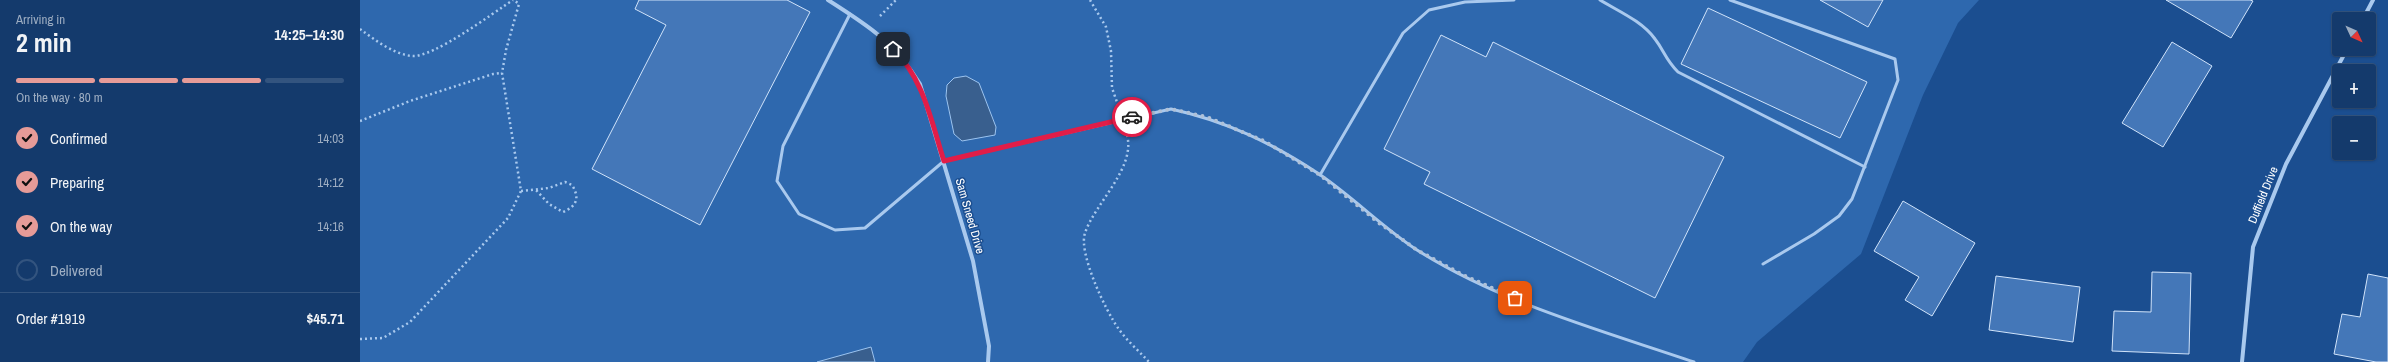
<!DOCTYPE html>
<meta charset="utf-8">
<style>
:root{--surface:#143a6c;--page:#214574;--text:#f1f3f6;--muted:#9dadc2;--line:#33547f;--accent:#e69b98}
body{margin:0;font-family:"Archivo Narrow",sans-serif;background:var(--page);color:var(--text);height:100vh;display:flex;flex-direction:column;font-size:15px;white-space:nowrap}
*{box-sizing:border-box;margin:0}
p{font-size:13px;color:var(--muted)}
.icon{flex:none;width:22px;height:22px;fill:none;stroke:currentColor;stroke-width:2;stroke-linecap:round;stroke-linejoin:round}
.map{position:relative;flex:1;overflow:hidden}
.drawer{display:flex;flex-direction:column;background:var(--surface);width:360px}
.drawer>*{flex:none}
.needle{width:26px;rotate:134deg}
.tools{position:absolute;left:1972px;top:12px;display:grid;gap:8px}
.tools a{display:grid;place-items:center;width:44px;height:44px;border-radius:4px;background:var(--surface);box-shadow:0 1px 3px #0004,0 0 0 1px var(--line);font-size:20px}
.pin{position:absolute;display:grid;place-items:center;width:34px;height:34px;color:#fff;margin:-17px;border-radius:8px;box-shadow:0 2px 6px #0006}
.courier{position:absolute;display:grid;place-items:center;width:40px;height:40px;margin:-20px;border:3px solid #e11d48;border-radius:50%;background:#fff;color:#222;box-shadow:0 1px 5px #0007}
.headline em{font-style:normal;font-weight:800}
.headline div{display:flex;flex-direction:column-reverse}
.headline{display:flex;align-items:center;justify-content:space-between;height:68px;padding:0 16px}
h1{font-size:26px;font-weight:800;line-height:30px}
.bar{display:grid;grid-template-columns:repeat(4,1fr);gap:6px 4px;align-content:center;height:48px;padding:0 16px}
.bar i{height:5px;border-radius:3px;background:var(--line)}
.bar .active{background:var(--accent)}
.bar p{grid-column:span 4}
.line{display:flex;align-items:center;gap:10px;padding:0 16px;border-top:1px solid var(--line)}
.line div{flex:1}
ol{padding:0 16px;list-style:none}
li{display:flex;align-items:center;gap:12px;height:44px}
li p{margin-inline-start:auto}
li .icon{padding:4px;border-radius:50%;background:var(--accent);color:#111;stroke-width:4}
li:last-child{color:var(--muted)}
li i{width:22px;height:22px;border:2px solid var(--line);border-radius:50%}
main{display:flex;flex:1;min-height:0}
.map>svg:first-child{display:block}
</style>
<main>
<section class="drawer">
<div class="headline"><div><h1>2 min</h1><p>Arriving in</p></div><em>14:25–14:30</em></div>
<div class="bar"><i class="active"></i><i class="active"></i><i class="active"></i><i></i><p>On the way · 80 m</p></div>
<ol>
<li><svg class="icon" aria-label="check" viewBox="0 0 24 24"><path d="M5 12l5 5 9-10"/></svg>Confirmed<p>14:03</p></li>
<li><svg class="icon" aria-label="check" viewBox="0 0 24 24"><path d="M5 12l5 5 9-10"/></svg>Preparing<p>14:12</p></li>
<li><svg class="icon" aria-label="check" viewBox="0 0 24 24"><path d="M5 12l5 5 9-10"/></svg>On the way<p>14:16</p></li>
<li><i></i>Delivered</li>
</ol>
<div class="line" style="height:52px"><div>Order #1919</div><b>$45.71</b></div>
</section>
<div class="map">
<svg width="2028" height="362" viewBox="0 0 2028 362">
<rect width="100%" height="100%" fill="#1b4e90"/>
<polygon fill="#2e68ae" points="0,0 1619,0 1598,23 1563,95 1501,254 1397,342 1383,362 0,362"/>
<g fill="#395f8e" stroke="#9cc4f0">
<polygon points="606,76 619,83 636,127 635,135 602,141 594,134 586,96 587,85 594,78"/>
<polygon points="511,347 515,362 457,362"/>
</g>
<g fill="#4477b8" stroke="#d0e3fa">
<polygon points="279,0 427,0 450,12 340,225 232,169 306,25 275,9"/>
<polygon points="1460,0 1523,0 1508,27"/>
<polygon points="1806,0 1890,0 1893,1 1871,38"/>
<polygon points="1348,8 1507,82 1480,138 1321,64"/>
<polygon points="1081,35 1126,57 1133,42 1364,157 1295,298 1064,184 1070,172 1024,149"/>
<polygon points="1812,42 1852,66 1803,147 1762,123"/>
<polygon points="1543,201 1615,243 1572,316 1545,300 1559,277 1514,251"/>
<polygon points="1792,272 1831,273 1829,354 1752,351 1754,311 1791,312"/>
<polygon points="2008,274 2028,278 2028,362 2016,362 1974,354 1982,314 2000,317"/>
<polygon points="1636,276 1720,287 1713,342 1629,330"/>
</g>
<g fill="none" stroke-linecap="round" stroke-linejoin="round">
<g stroke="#a9c9ee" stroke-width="2.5" stroke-dasharray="2 3" stroke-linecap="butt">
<polyline points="730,0 746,27 751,51 752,88 758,105"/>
<polyline points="520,16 536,0"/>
<path d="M0,29C15,40 33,54 52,56C73,58 133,13 153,0"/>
<polyline points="0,121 50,101 133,74 142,73"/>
<path d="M767,135C776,168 735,203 725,233C718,253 746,311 758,328C767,341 779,351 789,362"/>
<path d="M161,191L189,188L205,182L212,185C220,198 217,206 203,212L189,204L176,190"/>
<polyline points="0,339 23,338 50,322 148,218 161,191 142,73 146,50 159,4 154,0"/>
</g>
<g stroke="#a9c9ee" stroke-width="3">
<path d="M1240,0C1258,11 1282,21 1295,39C1305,52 1305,59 1318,72L1505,167"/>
<polyline points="1370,0 1535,59 1538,80 1492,199 1479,216 1454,234 1403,264"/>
<path d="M490,14L423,146L417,181L439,214L475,230L505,228L584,161L811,109C866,121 912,143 959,174C993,197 1022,227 1057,250C1141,303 1240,330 1334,362"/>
<polyline points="960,175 1043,33 1069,10 1105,2 1154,0"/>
</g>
<g stroke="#a9c9ee" stroke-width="4">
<path d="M468,0C509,26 534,42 560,84L613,261L629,346L628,362"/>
<polyline points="2003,19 2013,0"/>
<polyline points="1882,362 1893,247 1926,164 1987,49"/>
</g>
</g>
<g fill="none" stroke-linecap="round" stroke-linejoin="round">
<polyline stroke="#afc1d8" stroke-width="4" stroke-dasharray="0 7.2" points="772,117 811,109 847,117 904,141 960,175 1019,223 1057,250 1103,275 1155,298"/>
<path stroke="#e11d48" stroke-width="5" d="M533,49C564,79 571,121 584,161L772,117"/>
</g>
<g text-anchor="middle" stroke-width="3" stroke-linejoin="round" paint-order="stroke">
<g font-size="12" fill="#fff" stroke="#1b4e90">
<text transform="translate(1903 195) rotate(-68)" y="4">Duffield Drive</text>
<text transform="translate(610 216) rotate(74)" y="4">Sam Sneed Drive</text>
</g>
</g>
</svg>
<div class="tools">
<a><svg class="needle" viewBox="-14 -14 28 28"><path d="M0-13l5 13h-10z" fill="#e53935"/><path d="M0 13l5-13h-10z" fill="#9dadc2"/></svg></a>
<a>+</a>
<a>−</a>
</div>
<div class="pin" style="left:1155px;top:298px;background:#ea580c"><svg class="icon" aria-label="bag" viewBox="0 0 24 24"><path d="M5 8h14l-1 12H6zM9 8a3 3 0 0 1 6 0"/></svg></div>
<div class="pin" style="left:533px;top:49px;background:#1f2937"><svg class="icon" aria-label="home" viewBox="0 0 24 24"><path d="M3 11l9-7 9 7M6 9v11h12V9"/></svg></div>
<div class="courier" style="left:772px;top:117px"><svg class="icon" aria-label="car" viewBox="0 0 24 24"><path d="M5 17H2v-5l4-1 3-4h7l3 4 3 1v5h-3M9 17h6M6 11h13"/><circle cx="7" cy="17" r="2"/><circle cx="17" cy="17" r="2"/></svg></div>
</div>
</main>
